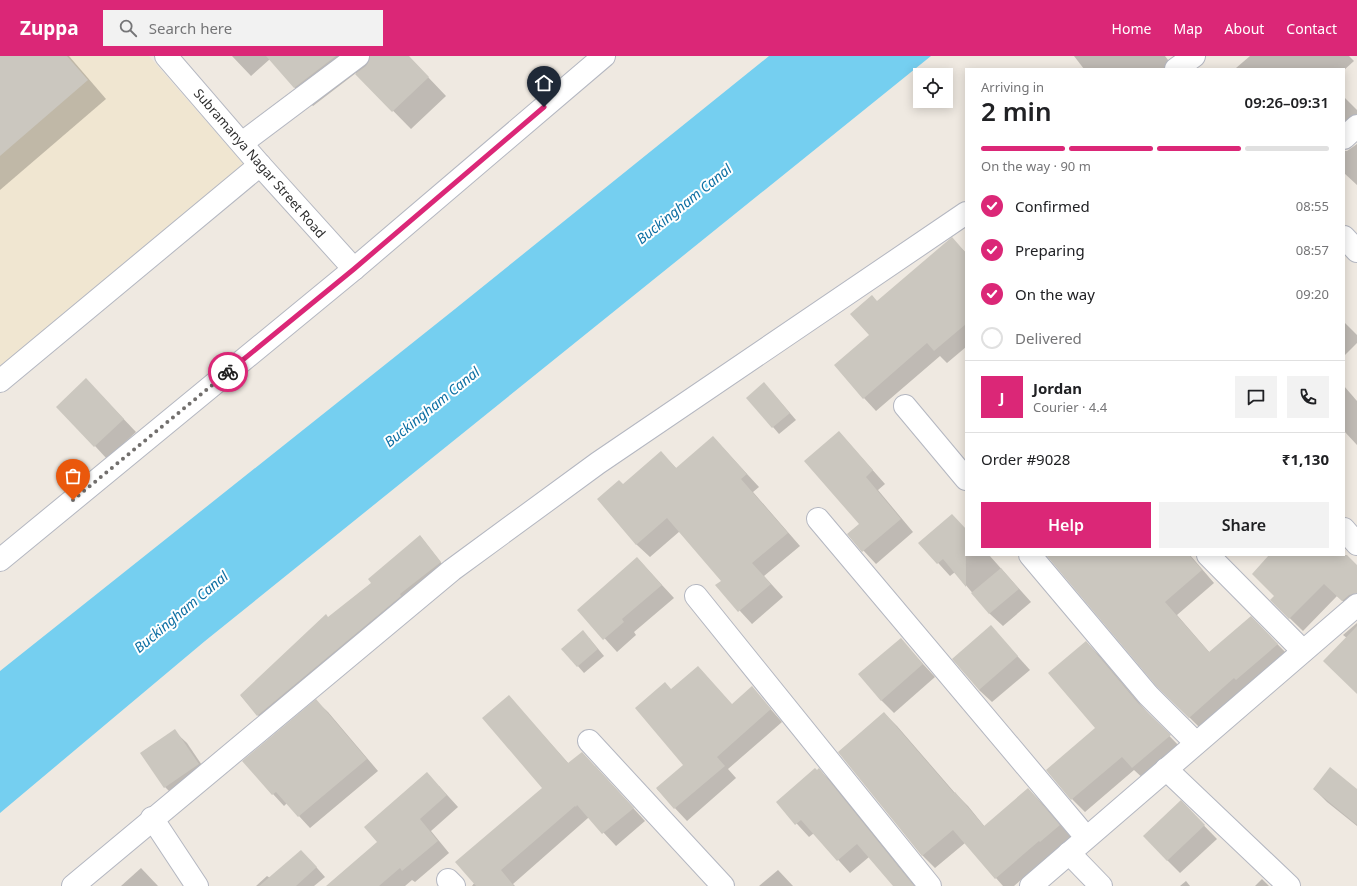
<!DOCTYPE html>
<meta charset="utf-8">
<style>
:root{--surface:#fff;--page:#f2f2f2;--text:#202124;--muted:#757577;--line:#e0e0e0;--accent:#db2777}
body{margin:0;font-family:"Noto Sans",sans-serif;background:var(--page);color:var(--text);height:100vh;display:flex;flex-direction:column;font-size:15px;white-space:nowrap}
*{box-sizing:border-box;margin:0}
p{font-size:13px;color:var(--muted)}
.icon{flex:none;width:22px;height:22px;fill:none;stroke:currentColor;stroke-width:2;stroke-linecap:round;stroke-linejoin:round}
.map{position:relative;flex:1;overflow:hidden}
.side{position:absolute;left:965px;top:12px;width:380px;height:488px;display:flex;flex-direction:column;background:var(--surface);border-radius:0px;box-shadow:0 2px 10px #0003}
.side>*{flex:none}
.tools{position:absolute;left:913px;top:12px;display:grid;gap:8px}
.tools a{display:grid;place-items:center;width:40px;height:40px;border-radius:0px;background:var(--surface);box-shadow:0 2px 10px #0003;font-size:20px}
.pin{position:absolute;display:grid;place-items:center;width:34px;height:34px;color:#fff;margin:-41px -17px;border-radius:50% 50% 50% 0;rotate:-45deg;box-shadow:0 0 4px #0007}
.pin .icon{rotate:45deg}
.courier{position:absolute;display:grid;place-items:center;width:40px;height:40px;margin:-20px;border:3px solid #db2777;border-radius:50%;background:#fff;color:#222;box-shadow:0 1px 5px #0007}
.headline em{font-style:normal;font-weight:600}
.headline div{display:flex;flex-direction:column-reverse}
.headline{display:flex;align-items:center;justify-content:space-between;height:68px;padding:0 16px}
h1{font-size:26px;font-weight:600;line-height:30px}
.bar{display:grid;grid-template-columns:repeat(4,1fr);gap:6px 4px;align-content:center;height:48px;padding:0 16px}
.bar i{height:5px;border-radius:3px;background:var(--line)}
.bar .selected{background:var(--accent)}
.bar p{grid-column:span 4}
.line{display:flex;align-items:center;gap:10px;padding:0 16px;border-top:1px solid var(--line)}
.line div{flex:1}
.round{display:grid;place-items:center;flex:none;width:42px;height:42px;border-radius:0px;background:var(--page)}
ol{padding:0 16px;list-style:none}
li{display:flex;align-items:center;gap:12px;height:44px}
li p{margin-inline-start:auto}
li .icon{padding:4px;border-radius:50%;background:var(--accent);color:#fff;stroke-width:4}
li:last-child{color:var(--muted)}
li i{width:22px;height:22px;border:2px solid var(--line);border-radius:50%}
.cta{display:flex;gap:8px;margin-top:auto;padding:8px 16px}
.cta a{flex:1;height:46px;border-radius:0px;background:var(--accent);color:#fff;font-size:16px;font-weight:600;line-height:46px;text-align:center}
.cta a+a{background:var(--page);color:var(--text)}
header{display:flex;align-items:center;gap:24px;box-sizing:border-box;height:56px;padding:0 20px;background:var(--accent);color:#fff}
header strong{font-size:19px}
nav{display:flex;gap:22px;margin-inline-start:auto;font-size:14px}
.search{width:280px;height:36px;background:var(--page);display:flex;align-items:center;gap:10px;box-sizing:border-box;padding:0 14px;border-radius:0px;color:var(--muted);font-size:15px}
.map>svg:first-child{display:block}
</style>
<header>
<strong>Zuppa</strong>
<div class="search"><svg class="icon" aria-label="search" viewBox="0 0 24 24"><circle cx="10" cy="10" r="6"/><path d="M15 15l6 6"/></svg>Search here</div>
<nav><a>Home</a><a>Map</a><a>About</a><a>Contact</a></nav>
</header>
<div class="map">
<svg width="1357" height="830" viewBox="0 0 1357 830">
<rect width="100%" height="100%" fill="#efe9e1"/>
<polygon fill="#f0e6d1" points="0,0 149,0 247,112 0,315"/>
<polygon fill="#75cff0" points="769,0 931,0 205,585 0,757 0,615 455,253"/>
<g fill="#0003">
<polygon points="0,0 69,0 106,43 0,134"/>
<polygon points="232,0 408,0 446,40 411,73 356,17 313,50 295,32 270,3 251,20"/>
<polygon points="1074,0 1165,0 1171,8 1164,13 1084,13"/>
<polygon points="1250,0 1349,0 1354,5 1344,14 1236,13 1236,12"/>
<polygon points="1344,41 1357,54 1357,77 1344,87"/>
<polygon points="1357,88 1357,129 1344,117 1344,95 1347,95"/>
<polygon points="952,183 966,197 966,291 947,307 940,300 876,355 864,342 870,279 877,246"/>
<polygon points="1344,266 1357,279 1357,287 1344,300"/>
<polygon points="1344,330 1357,345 1357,389 1344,375"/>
<polygon points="770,334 796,364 779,378 748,342"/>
<polygon points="99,337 136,376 107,403 95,390"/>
<polygon points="839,376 885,428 878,434 913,476 876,508 849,479 860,468"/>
<polygon points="713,381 759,431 753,436 800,490 764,520 783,541 752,568 717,530 722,525 680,475 650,501 637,489 598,443 623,429 661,397 677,413"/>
<polygon points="966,473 966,499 989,499 1031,546 1003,570 990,558 955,516 950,520 920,487"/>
<polygon points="420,480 446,513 264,666 241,640 328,562 372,527"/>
<polygon points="1344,498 1357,510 1357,535 1345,547 1337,540 1303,575 1271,544 1276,540 1271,499 1344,499"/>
<polygon points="1063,499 1190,499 1214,527 1177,559 1210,597 1251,561 1290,601 1202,674 1158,630"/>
<polygon points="637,502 674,542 634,576 636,579 617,596 579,554"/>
<polygon points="1357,567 1357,637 1347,582 1343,579"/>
<polygon points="991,571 1030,614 992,646 979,634"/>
<polygon points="589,582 604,600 584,617 563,593"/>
<polygon points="900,583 935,621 894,657 881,644"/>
<polygon points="1086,586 1099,599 1151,661 1182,693 1145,724 1134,714 1085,756 1072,743 1096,672"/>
<polygon points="698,611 732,649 752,632 782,666 728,713 736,722 687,765 657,733 685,709 671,634"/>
<polygon points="509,641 569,708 595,710 645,765 616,790 590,762 588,762 513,828 515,830 472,830 543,732"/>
<polygon points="316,645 328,656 378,715 310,772 287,747 284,750 273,738 244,705"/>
<polygon points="884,657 897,670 955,737 968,750 985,771 1028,733 1041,746 1072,782 1053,798 1052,797 1014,830 1003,830 965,787 935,812 923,800 839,696"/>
<polygon points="174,675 187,687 210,721 178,744 165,731"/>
<polygon points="819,714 832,726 915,830 894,830 869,801 850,817 814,777 809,781 777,746"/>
<polygon points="439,730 458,751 431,775 449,797 415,826 412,824 405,830 351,830"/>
<polygon points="1314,733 1357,734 1357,770 1327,746"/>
<polygon points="1181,746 1217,783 1180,817 1167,804"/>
<polygon points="310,804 325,821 314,830 256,830 267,820 270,822"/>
<polygon points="141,812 158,830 121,830"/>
<polygon points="778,814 793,830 759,830"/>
<polygon points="1262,823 1269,830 1255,830"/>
<polygon points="1186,825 1190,830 1180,830"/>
</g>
<g fill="#cbc7bf">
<polygon points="0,0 67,0 88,24 0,100"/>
<polygon points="266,0 336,0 294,32"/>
<polygon points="370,0 409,0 429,21 392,56 355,18 366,10 369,5"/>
<polygon points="952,181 966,197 966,268 934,295 927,287 863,343 834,309 869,279 850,258 872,239 877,245"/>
<polygon points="86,322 124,363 94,391 56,351"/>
<polygon points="764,326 790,357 772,372 746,342"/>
<polygon points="839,375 873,414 866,421 901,463 862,496 847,478 859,468 804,405"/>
<polygon points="713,380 747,418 741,423 788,477 752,507 771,528 738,556 715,529 721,525 667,462 636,489 597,443 619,424 623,428 661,395 676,412"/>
<polygon points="952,458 966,473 966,531 943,503 937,508 918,487"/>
<polygon points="420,479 441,506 400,538 401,540 257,660 240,639 326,558 328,561 371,527 368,523"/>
<polygon points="1046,499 1189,499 1202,514 1165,546 1209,596 1251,560 1278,588 1236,624 1234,622 1189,662 1157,631"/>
<polygon points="1269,499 1347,499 1357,509 1357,537 1349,539 1342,545 1324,528 1289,563 1270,544 1274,540 1252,518"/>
<polygon points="637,501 662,529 622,563 624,566 603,584 577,554"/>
<polygon points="1001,512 1019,533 989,558 971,537"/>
<polygon points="991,569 1018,600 979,634 952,603"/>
<polygon points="1357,570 1357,638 1323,605"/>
<polygon points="583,574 598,593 577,611 561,593"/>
<polygon points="901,582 923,608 881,645 858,618"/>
<polygon points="1086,585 1138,647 1171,679 1132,712 1122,701 1071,744 1046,714 1095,672 1048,617"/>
<polygon points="698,610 732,648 752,630 771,653 717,701 725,710 674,753 656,732 683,709 635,652 665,626 671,633"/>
<polygon points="509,639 568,707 582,696 634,752 602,778 577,749 576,751 575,750 501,814 514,830 476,830 455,806 542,732 482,662"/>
<polygon points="316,643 367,703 298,761 276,736 272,739 242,705"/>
<polygon points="884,656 954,737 955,736 984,770 1028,732 1060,769 1040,786 1039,785 995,823 953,774 922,800 838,696"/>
<polygon points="175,673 199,708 164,732 140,697"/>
<polygon points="1330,711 1357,733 1357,769 1313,733"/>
<polygon points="815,712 817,714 819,712 914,830 893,830 857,788 837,805 801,764 795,769 776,746"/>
<polygon points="427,716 447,739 420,763 438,785 402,815 400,812 379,830 326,830 377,786 364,771"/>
<polygon points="1181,744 1205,769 1167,805 1143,780"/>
<polygon points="301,794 317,811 296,830 259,830"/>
</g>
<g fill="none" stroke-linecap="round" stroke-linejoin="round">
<g stroke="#b4b7c1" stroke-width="24">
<g id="minor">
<polyline points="166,0 260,109 354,213"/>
<polyline points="1176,13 1194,0"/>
<polyline points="1344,82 1357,70"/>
<polyline points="242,87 358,0"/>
<polyline points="1344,181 1357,195"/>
<polyline points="0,325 260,109"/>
<polyline points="905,350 966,423"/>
<polyline points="818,463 1086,781"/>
<polyline points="1344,473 1357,488"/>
<polyline points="1030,499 1148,639 1196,687"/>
<polyline points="1208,499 1303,595"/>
<polyline points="0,504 354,213 604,0"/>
<polyline points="696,540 930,830"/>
<polyline points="589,685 723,830"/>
<polyline points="1166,713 1289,830"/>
<polyline points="152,762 197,830"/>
<polyline points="1069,797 1101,830"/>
<polyline points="448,824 454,830"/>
<polyline points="73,830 452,514 598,407 966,157"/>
<polyline points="1031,830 1357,549"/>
</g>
</g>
<use href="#minor" stroke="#fff" stroke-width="22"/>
</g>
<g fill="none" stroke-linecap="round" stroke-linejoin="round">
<polyline stroke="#726f6d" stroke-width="4" stroke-dasharray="0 7.2" points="73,444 228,316"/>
<polyline stroke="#db2777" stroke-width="5" points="228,316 354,213 544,51"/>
</g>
<g text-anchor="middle" stroke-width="4" stroke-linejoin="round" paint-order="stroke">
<g font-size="13" fill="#2e2e2e" stroke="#fff">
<text transform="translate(260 107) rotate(49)" y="5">Subramanya Nagar Street Road</text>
</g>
<g font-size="14" font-style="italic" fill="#0d6fa3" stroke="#fff">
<text transform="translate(684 148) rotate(-39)" y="5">Buckingham Canal</text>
<text transform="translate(432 351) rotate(-39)" y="5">Buckingham Canal</text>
<text transform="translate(181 556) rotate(-40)" y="5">Buckingham Canal</text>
</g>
</g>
</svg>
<div class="tools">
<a><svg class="icon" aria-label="locate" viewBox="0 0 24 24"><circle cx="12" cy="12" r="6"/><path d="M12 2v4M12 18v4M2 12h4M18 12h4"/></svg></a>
</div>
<div class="pin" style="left:73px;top:444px;background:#ea580c"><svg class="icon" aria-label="bag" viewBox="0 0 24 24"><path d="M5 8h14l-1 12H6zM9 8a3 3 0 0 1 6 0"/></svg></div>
<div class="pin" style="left:544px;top:51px;background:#1f2937"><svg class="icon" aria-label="home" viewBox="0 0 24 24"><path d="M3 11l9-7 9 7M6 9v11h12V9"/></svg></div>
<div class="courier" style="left:228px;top:316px"><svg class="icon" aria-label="bike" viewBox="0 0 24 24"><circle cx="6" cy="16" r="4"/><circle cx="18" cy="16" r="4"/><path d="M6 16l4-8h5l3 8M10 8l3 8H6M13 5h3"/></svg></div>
<section class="side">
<div class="headline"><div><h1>2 min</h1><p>Arriving in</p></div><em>09:26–09:31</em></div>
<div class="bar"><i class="selected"></i><i class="selected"></i><i class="selected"></i><i></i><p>On the way · 90 m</p></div>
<ol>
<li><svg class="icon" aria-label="check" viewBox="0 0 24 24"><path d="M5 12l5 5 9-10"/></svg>Confirmed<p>08:55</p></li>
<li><svg class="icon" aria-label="check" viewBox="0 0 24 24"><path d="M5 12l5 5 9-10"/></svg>Preparing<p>08:57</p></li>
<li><svg class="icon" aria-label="check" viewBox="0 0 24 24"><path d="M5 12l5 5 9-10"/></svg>On the way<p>09:20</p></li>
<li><i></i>Delivered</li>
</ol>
<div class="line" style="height:72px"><b class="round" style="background:var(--accent);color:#fff">J</b><div><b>Jordan</b><p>Courier · 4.4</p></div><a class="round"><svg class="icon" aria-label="chat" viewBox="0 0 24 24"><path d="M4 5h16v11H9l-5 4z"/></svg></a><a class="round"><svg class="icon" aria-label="phone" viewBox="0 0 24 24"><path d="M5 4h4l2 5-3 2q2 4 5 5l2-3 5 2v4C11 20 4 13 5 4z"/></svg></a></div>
<div class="line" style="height:52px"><div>Order #9028</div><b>₹1,130</b></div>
<div class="cta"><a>Help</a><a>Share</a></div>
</section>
</div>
